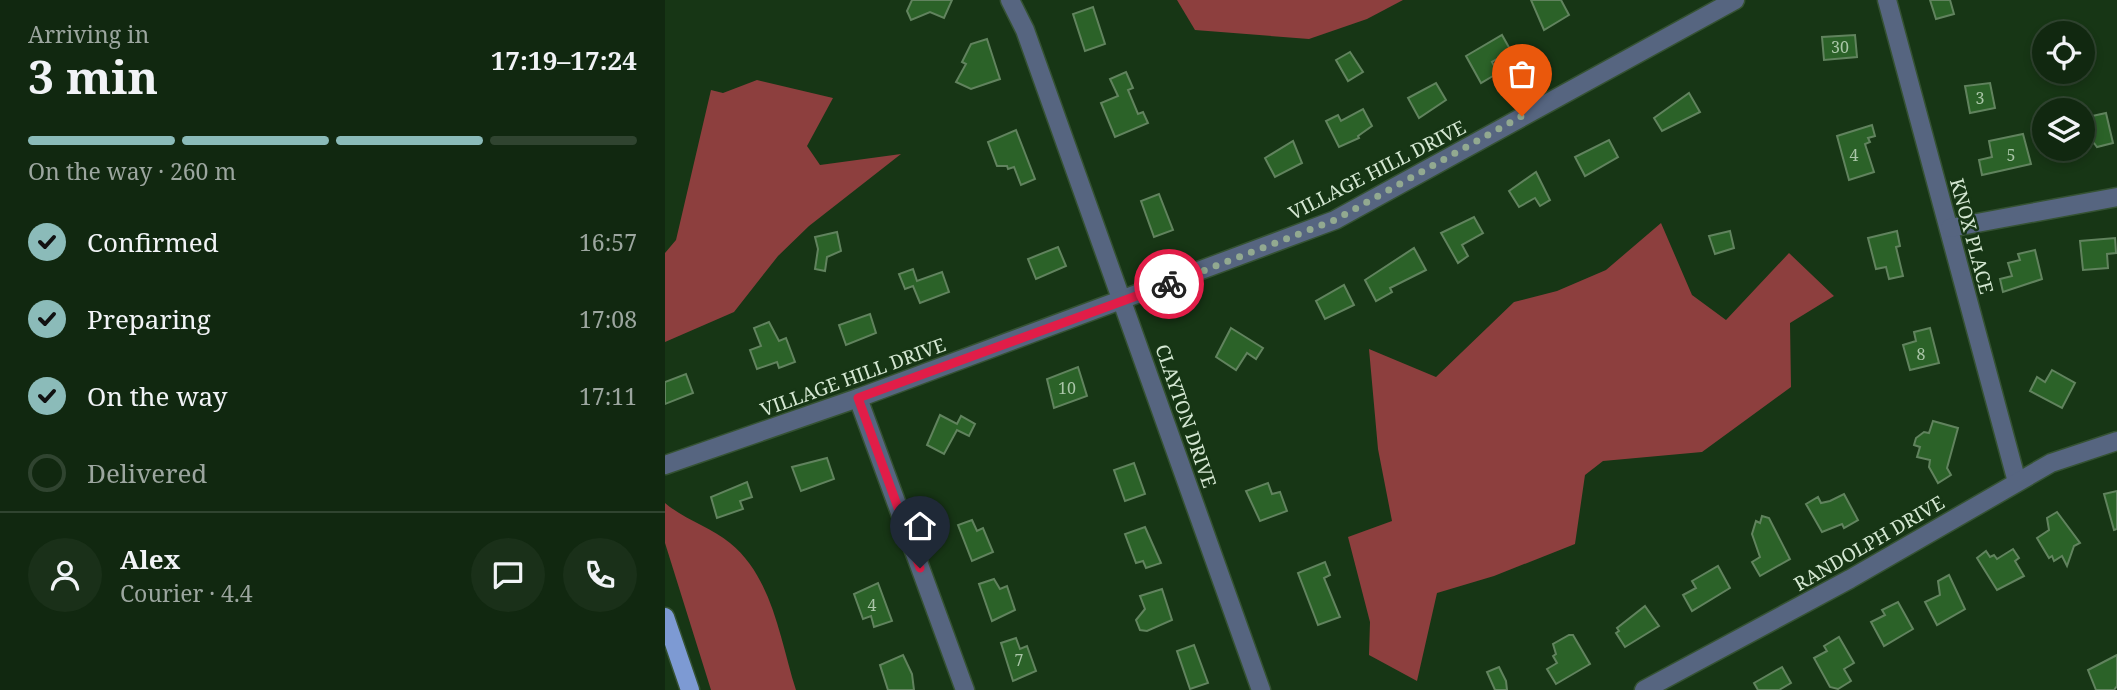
<!DOCTYPE html>
<meta charset="utf-8">
<style>
:root{--surface:#112810;--page:#1a3019;--text:#f1f3f6;--muted:#9ca69f;--line:#304430;--accent:#8bbbb9}
body{margin:0;font-family:"Noto Serif",serif;background:var(--page);color:var(--text);height:100vh;display:flex;flex-direction:column;font-size:26px;white-space:nowrap}
*{box-sizing:border-box;margin:0}
p{font-size:23px;color:var(--muted)}
.icon{flex:none;width:38px;height:38px;fill:none;stroke:currentColor;stroke-width:2;stroke-linecap:round;stroke-linejoin:round}
.map{position:relative;flex:1;overflow:hidden}
.details{display:flex;flex-direction:column;background:var(--surface);width:665px}
.details>*{flex:none}
.fabs{position:absolute;left:1367px;top:21px;display:grid;gap:14px}
.fabs a{display:grid;place-items:center;width:63px;height:63px;border-radius:50%;background:var(--surface);box-shadow:0 4px 10px #0003,0 0 0 2px var(--line);font-size:35px}
.pin{position:absolute;display:grid;place-items:center;width:60px;height:60px;color:#fff;margin:-72px -30px;border-radius:50% 50% 50% 0;rotate:-45deg;box-shadow:0 0 7px #0007}
.pin .icon{rotate:45deg}
.courier{position:absolute;display:grid;place-items:center;width:70px;height:70px;margin:-35px;border:5px solid #e11d48;border-radius:50%;background:#fff;color:#222;box-shadow:0 2px 9px #0007}
.summary em{font-style:normal;font-weight:700}
.summary div{display:flex;flex-direction:column-reverse}
.summary{display:flex;align-items:center;justify-content:space-between;height:119px;padding:0 28px}
h1{font-size:46px;font-weight:700;line-height:52px}
.bar{display:grid;grid-template-columns:repeat(4,1fr);gap:10px 7px;align-content:center;height:84px;padding:0 28px}
.bar i{height:9px;border-radius:5px;background:var(--line)}
.bar .on{background:var(--accent)}
.bar p{grid-column:span 4}
.line{display:flex;align-items:center;gap:18px;padding:0 28px;border-top:2px solid var(--line)}
.line div{flex:1}
.round{display:grid;place-items:center;flex:none;width:74px;height:74px;border-radius:37px;background:var(--page)}
ol{padding:0 28px;list-style:none}
li{display:flex;align-items:center;gap:21px;height:77px}
li p{margin-inline-start:auto}
li .icon{padding:7px;border-radius:50%;background:var(--accent);color:#111;stroke-width:4}
li:last-child{color:var(--muted)}
li i{width:38px;height:38px;border:4px solid var(--line);border-radius:50%}
main{display:flex;flex:1;min-height:0}
.map>svg:first-child{display:block}
</style>
<main>
<section class="details">
<div class="summary"><div><h1>3 min</h1><p>Arriving in</p></div><em>17:19–17:24</em></div>
<div class="bar"><i class="on"></i><i class="on"></i><i class="on"></i><i></i><p>On the way · 260 m</p></div>
<ol>
<li><svg class="icon" aria-label="check" viewBox="0 0 24 24"><path d="M5 12l5 5 9-10"/></svg>Confirmed<p>16:57</p></li>
<li><svg class="icon" aria-label="check" viewBox="0 0 24 24"><path d="M5 12l5 5 9-10"/></svg>Preparing<p>17:08</p></li>
<li><svg class="icon" aria-label="check" viewBox="0 0 24 24"><path d="M5 12l5 5 9-10"/></svg>On the way<p>17:11</p></li>
<li><i></i>Delivered</li>
</ol>
<div class="line" style="height:126px"><a class="round"><svg class="icon" aria-label="person" viewBox="0 0 24 24"><circle cx="12" cy="8" r="4"/><path d="M4 21q1-7 8-7t8 7"/></svg></a><div><b>Alex</b><p>Courier · 4.4</p></div><a class="round"><svg class="icon" aria-label="chat" viewBox="0 0 24 24"><path d="M4 5h16v11H9l-5 4z"/></svg></a><a class="round"><svg class="icon" aria-label="phone" viewBox="0 0 24 24"><path d="M5 4h4l2 5-3 2q2 4 5 5l2-3 5 2v4C11 20 4 13 5 4z"/></svg></a></div>
</section>
<div class="map">
<svg width="1452" height="690" viewBox="0 0 1452 690">
<rect width="100%" height="100%" fill="#173615"/>
<g fill="#8d3f3e">
<polygon points="512,0 738,0 702,19 644,39 530,30"/>
<polygon points="92,80 168,98 142,146 155,165 236,154 144,226 113,256 69,312 0,342 0,253 11,240 46,90 58,93"/>
<polygon points="996,223 1027,295 1061,320 1124,253 1169,296 1125,323 1126,387 1037,452 938,461 920,475 910,544 829,576 772,593 752,681 704,655 705,622 683,537 727,521 713,449 704,349 771,377 849,302 892,291 941,270"/>
<path d="M0,503C20,520 46,527 65,543C108,578 115,640 131,690H46L0,543Z"/>
</g>
<g fill="#2b6228" stroke="#61835e" stroke-width="2">
<polygon points="247,0 287,0 279,18 265,12 246,20 242,11"/>
<polygon points="866,0 896,0 904,15 879,30"/>
<polygon points="1265,0 1285,0 1289,14 1271,19"/>
<polygon points="428,7 440,44 420,51 408,14"/>
<polygon points="837,35 846,51 827,62 833,73 816,83 801,56"/>
<polygon points="1190,35 1192,57 1159,60 1157,37"/>
<polygon points="322,39 335,79 306,89 291,82 301,64 297,62 306,44"/>
<polygon points="685,52 698,72 683,81 671,60"/>
<polygon points="461,72 468,88 463,90 473,114 478,112 483,123 450,137 436,103 453,96 445,79"/>
<polygon points="771,83 781,100 754,118 743,98"/>
<polygon points="1325,83 1330,108 1305,113 1300,86"/>
<polygon points="1024,93 1035,112 997,131 989,118"/>
<polygon points="698,109 707,126 693,136 694,138 674,147 661,121 673,115 676,121"/>
<polygon points="1441,113 1448,143 1432,147 1429,143 1418,145 1418,118"/>
<polygon points="1207,125 1210,136 1203,138 1205,142 1200,144 1209,172 1184,180 1172,136"/>
<polygon points="351,130 370,179 356,185 349,167 343,169 342,166 332,166 323,142"/>
<polygon points="1358,134 1366,164 1317,175 1314,160 1327,157 1324,141"/>
<polygon points="944,140 953,157 920,176 910,157"/>
<polygon points="628,141 637,163 610,177 600,158"/>
<polygon points="871,172 885,200 875,206 870,198 854,207 844,191"/>
<polygon points="494,194 508,230 489,237 476,201"/>
<polygon points="809,217 818,233 797,245 803,256 793,263 776,233"/>
<polygon points="1065,231 1069,248 1050,254 1044,236"/>
<polygon points="1232,231 1235,246 1231,247 1238,276 1224,279 1221,267 1211,269 1203,238"/>
<polygon points="172,232 176,251 162,257 160,271 150,269 153,249 150,237"/>
<polygon points="1450,238 1451,253 1442,254 1443,268 1418,270 1415,241"/>
<polygon points="393,247 401,266 371,279 363,259"/>
<polygon points="749,248 761,270 725,288 727,292 711,301 700,280"/>
<polygon points="1370,250 1377,279 1338,292 1335,279 1347,276 1343,263 1355,260 1353,254"/>
<polygon points="248,269 252,281 277,272 284,292 255,303 248,286 240,289 234,274"/>
<polygon points="679,285 689,305 660,319 651,301"/>
<polygon points="205,314 211,333 181,345 174,325"/>
<polygon points="104,322 114,341 121,338 130,362 114,368 112,362 92,369 85,350 96,346 89,328"/>
<polygon points="566,328 598,348 591,359 582,353 571,370 551,357"/>
<polygon points="1265,328 1274,363 1245,370 1238,345 1251,341 1249,332"/>
<polygon points="413,367 422,396 389,408 382,379"/>
<polygon points="1387,370 1410,383 1397,408 1365,391 1372,377 1380,382"/>
<polygon points="21,374 28,393 0,404 0,382"/>
<polygon points="275,415 292,424 296,416 310,424 304,436 292,430 279,454 262,445"/>
<polygon points="1268,421 1293,428 1282,468 1286,475 1273,483 1264,467 1265,460 1252,457 1255,447 1249,445 1251,438 1259,432 1264,433"/>
<polygon points="162,458 169,479 136,491 127,467"/>
<polygon points="469,463 480,494 460,501 449,470"/>
<polygon points="82,482 87,497 75,501 78,509 52,518 46,497"/>
<polygon points="603,483 607,494 615,492 622,511 595,521 581,491"/>
<polygon points="1452,491 1452,529 1449,530 1439,494"/>
<polygon points="1179,494 1193,520 1179,528 1177,524 1157,532 1141,504 1153,497 1156,503 1165,501"/>
<polygon points="1392,512 1415,543 1409,546 1402,566 1397,556 1389,561 1387,556 1384,558 1372,538 1384,530 1382,518"/>
<polygon points="1097,516 1104,518 1125,559 1095,576 1087,562 1095,557 1087,534 1091,521 1095,523"/>
<polygon points="307,520 312,531 318,528 328,552 307,561 293,525"/>
<polygon points="480,527 496,563 481,568 478,561 471,563 460,534"/>
<polygon points="1348,549 1354,558 1350,561 1359,576 1332,590 1312,558 1321,551 1325,557 1329,555 1332,559"/>
<polygon points="660,562 665,575 659,578 675,617 653,625 633,573"/>
<polygon points="1053,566 1065,588 1027,611 1018,595 1031,588 1027,581"/>
<polygon points="1284,575 1300,609 1272,625 1260,602 1275,595 1273,581"/>
<polygon points="329,579 335,589 342,586 350,610 327,621 314,584"/>
<polygon points="213,583 227,621 209,627 206,616 198,619 189,594"/>
<polygon points="497,589 507,620 482,631 475,630 471,620 480,609 475,596"/>
<polygon points="1233,602 1248,629 1219,646 1206,622 1220,615 1217,610"/>
<polygon points="980,606 994,626 960,647 951,633 954,631 952,628"/>
<polygon points="904,635 908,635 925,664 891,684 882,669 892,663 888,656 891,654 888,644"/>
<polygon points="1174,637 1189,663 1179,669 1186,681 1173,689 1165,687 1149,658 1162,651 1159,646"/>
<polygon points="351,638 355,649 362,646 371,671 348,681 336,643"/>
<polygon points="529,645 543,683 525,689 512,651"/>
<polygon points="238,655 247,674 249,690 223,690 215,665"/>
<polygon points="1452,655 1452,686 1449,690 1431,690 1423,670"/>
<polygon points="834,667 841,681 842,690 830,690 822,672"/>
<polygon points="1117,667 1126,683 1114,690 1093,690 1089,683"/>
</g>
<g fill="none" stroke-linecap="round" stroke-linejoin="round">
<g stroke="#355233" stroke-width="21">
<g id="minor">
<polyline points="345,0 360,30 596,690"/>
<polyline points="1222,0 1352,482"/>
<polyline points="1285,228 1452,197"/>
<polyline points="193,398 300,690"/>
<polyline points="0,465 193,398 670,220 1070,0"/>
<polyline points="979,690 1185,579 1386,463 1452,441"/>
</g>
</g>
<g stroke="#355233" stroke-width="21">
<polyline id="major" points="0,617 25,690"/>
</g>
<use href="#minor" stroke="#566580" stroke-width="18"/>
<use href="#major" stroke="#7d9ad3" stroke-width="18"/>
</g>
<g fill="none" stroke-linecap="round" stroke-linejoin="round">
<polyline stroke="#92a990" stroke-width="7" stroke-dasharray="0 12.6" points="504,284 670,220 857,116"/>
<polyline stroke="#e11d48" stroke-width="9" points="255,568 193,398 504,284"/>
</g>
<g text-anchor="middle" stroke-width="5" stroke-linejoin="round" paint-order="stroke">
<g font-size="16" fill="#aac6a8">
<text x="1175" y="53">30</text>
<text x="1315" y="104">3</text>
<text x="1189" y="161">4</text>
<text x="1346" y="161">5</text>
<text x="1256" y="360">8</text>
<text x="402" y="394">10</text>
<text x="207" y="611">4</text>
<text x="354" y="666">7</text>
</g>
<g font-size="19" fill="#d4e7d2" stroke="#173615">
<text transform="translate(712 170) rotate(-27)" y="7">VILLAGE HILL DRIVE</text>
<text transform="translate(1307 236) rotate(75)" y="7">KNOX PLACE</text>
<text transform="translate(188 377) rotate(-20)" y="7">VILLAGE HILL DRIVE</text>
<text transform="translate(521 416) rotate(71)" y="7">CLAYTON DRIVE</text>
<text transform="translate(1204 543) rotate(-30)" y="7">RANDOLPH DRIVE</text>
</g>
</g>
</svg>
<div class="fabs">
<a><svg class="icon" aria-label="locate" viewBox="0 0 24 24"><circle cx="12" cy="12" r="6"/><path d="M12 2v4M12 18v4M2 12h4M18 12h4"/></svg></a>
<a><svg class="icon" aria-label="layers" viewBox="0 0 24 24"><path d="M12 4l9 5-9 5-9-5zM3 14l9 5 9-5"/></svg></a>
</div>
<div class="pin" style="left:857px;top:116px;background:#ea580c"><svg class="icon" aria-label="bag" viewBox="0 0 24 24"><path d="M5 8h14l-1 12H6zM9 8a3 3 0 0 1 6 0"/></svg></div>
<div class="pin" style="left:255px;top:568px;background:#1f2937"><svg class="icon" aria-label="home" viewBox="0 0 24 24"><path d="M3 11l9-7 9 7M6 9v11h12V9"/></svg></div>
<div class="courier" style="left:504px;top:284px"><svg class="icon" aria-label="bike" viewBox="0 0 24 24"><circle cx="6" cy="16" r="4"/><circle cx="18" cy="16" r="4"/><path d="M6 16l4-8h5l3 8M10 8l3 8H6M13 5h3"/></svg></div>
</div>
</main>
